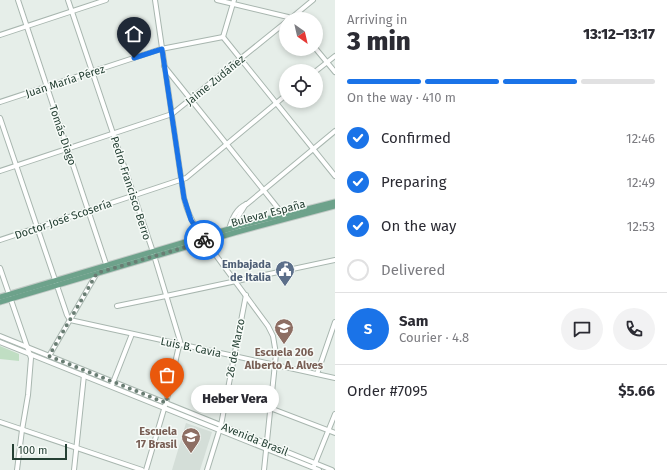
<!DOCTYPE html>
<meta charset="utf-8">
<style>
:root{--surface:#fff;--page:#f2f2f3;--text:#2b2b33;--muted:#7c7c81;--line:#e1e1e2;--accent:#1a73e8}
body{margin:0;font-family:"Fira Sans",sans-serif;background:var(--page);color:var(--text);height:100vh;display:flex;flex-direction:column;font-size:15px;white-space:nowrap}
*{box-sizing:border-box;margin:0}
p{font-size:13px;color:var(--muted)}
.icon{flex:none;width:22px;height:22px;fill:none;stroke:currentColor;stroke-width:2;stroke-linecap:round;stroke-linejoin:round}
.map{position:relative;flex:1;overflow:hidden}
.side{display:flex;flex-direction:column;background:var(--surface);width:332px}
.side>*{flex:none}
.needle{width:26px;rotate:146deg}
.tools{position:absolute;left:279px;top:12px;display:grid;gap:8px}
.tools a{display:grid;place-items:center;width:44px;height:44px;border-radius:50%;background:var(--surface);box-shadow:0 2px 6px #0003;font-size:20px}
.scale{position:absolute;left:12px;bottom:10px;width:55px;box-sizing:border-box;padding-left:4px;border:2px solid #254034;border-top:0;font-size:11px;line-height:14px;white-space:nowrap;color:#254034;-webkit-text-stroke:3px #f7fbf8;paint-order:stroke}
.pin{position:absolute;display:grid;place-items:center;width:34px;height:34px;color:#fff;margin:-41px -17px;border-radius:50% 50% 50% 0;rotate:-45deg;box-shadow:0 0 4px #0007}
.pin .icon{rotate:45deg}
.courier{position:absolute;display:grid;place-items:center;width:40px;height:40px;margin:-20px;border:3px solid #1a73e8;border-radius:50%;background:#fff;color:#222;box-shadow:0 1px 5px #0007}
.bubble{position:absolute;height:28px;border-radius:14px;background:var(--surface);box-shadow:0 2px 6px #0003;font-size:13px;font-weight:800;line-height:28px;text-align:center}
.summary em{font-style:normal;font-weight:800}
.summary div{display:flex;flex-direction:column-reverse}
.summary{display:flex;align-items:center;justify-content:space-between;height:68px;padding:0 12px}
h1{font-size:26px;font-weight:800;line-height:30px}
.bar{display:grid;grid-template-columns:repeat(4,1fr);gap:6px 4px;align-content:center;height:48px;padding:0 12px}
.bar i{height:5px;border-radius:3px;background:var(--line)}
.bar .selected{background:var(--accent)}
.bar p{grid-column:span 4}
.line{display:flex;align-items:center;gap:10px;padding:0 12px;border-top:1px solid var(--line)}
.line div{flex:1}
.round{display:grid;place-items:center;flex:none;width:42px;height:42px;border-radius:21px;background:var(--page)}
ol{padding:0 12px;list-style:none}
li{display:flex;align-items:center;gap:12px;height:44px}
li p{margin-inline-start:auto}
li .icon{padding:4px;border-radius:50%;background:var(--accent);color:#fff;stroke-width:4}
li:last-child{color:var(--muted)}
li i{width:22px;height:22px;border:2px solid var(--line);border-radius:50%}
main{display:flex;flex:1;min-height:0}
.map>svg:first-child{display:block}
</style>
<main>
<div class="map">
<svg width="335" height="470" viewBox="0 0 335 470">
<rect width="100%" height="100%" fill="#e6eee9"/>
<polygon fill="#d4ded8" points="186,423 212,432 200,470 172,470"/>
<polygon fill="#c0dec3" points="0,346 19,354 19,361 0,359"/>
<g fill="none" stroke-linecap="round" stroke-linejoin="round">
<g stroke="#a8b6af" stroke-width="6">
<g id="minor">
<polyline points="18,0 107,267"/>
<polyline points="68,0 153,252 180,341 167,399 146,470"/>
<path d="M155,0L184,198C187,211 191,220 198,231L268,326L273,336L276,354L264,470"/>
<polyline points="217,0 288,17 291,19"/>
<polyline points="290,19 313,0"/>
<polyline points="0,35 106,0"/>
<polyline points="223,37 335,176"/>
<polyline points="223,37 234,0"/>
<polyline points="316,49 335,72"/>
<polyline points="164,66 285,217"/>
<polyline points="316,71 335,56"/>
<polyline points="0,102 161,49 223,37"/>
<polyline points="0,118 67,315 70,320 335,378"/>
<polyline points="0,171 172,114 286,22"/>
<path d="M229,229C232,219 236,208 247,204L335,131"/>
<polyline points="239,229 238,217 246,204"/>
<polyline points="0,240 186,178 286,95"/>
<polyline points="0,268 31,358 28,395 22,430 17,470"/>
<polyline points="117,306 166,296 335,260"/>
<polyline points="0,336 332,470"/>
<polyline points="0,342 319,470"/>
<polyline points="49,356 97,273"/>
<polyline points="317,374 335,322"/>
<polyline points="112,385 132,334"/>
<polyline points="270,408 335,433"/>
<polyline points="0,422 142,470"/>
<polyline points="314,466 335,414"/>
<polyline points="74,470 84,375"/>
<polyline points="207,470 221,425 246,295"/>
</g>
</g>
<g stroke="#c2cac6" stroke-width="7">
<g id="major">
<polyline points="0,297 239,226 335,202"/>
<polyline points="0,302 237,232 335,206"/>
</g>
</g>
<use href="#minor" stroke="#fff" stroke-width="4"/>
<use href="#major" stroke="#6da28b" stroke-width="5"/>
</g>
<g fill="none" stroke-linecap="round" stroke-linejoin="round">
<polyline stroke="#697d73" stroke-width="4" stroke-dasharray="0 7.2" points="167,399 166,403 49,356 97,273 206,241 204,240"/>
<polyline stroke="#1a73e8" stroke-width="5" points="134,58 162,49 184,198 191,220 204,240"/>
</g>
<defs>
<g id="civic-pin" transform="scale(1)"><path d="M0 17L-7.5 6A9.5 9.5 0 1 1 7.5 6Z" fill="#5c6f8a" stroke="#f7fbf8"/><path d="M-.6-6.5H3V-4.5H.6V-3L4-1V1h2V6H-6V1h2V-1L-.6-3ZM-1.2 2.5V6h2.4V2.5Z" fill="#fff"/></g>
<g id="school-pin" transform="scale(1)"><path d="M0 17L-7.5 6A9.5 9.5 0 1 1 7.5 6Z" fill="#8d6e63" stroke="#f7fbf8"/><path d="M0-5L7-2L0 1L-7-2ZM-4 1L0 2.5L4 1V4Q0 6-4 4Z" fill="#fff"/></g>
</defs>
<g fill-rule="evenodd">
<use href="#civic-pin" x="285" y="270"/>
<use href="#school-pin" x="284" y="328"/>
<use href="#school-pin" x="191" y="437"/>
</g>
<g text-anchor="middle" stroke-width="3" stroke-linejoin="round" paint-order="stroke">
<g font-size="11" fill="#254034" stroke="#f7fbf8">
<text transform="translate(215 80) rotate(-39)" y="4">Jaime Zudáñez</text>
<text transform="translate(65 81) rotate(-18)" y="4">Juan María Pérez</text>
<text transform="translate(63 135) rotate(71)" y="4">Tomás Diago</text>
<text transform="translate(131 188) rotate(72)" y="4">Pedro Francisco Berro</text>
<text transform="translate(268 213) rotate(-15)" y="4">Bulevar España</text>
<text transform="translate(63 219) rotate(-19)" y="4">Doctor José Scosería</text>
<text transform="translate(191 347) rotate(12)" y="4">Luis B. Cavia</text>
<text transform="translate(235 348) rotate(-79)" y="4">26 de Marzo</text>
<text transform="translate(255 439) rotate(22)" y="4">Avenida Brasil</text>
</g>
<g font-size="11" font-weight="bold" fill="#4e5e75" stroke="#f7fbf8" text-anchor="end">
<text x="271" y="268">Embajada<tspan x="271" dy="13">de Italia</tspan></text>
</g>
<g font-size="11" font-weight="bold" fill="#785e54" stroke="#f7fbf8">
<text x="284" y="356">Escuela 206<tspan x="284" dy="13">Alberto A. Alves</tspan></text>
<text x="177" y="435" text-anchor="end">Escuela<tspan x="177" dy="13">17 Brasil</tspan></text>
</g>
</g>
</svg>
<div class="tools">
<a><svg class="needle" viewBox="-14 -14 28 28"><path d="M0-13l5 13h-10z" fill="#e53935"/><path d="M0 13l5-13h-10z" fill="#7c7c81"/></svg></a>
<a><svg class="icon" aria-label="locate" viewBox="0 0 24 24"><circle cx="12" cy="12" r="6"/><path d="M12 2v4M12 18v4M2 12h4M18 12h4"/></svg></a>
</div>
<div class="scale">100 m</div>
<div class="pin" style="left:167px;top:399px;background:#ea580c"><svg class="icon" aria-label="bag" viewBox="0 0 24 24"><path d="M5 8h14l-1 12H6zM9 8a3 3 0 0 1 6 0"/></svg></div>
<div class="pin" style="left:134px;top:58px;background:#1f2937"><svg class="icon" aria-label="home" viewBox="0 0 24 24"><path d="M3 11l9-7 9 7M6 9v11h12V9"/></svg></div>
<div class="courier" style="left:204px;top:240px"><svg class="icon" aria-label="bike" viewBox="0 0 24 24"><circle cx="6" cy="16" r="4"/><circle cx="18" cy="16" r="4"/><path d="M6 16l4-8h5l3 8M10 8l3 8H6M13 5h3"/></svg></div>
<div class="bubble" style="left:191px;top:385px;width:88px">Heber Vera</div>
</div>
<section class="side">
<div class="summary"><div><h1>3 min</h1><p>Arriving in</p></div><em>13:12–13:17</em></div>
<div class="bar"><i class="selected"></i><i class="selected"></i><i class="selected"></i><i></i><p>On the way · 410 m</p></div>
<ol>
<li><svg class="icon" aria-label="check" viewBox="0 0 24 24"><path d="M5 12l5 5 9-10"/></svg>Confirmed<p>12:46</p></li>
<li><svg class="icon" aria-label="check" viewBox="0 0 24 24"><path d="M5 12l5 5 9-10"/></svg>Preparing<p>12:49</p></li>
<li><svg class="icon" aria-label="check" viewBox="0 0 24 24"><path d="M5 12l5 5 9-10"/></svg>On the way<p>12:53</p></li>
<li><i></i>Delivered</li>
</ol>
<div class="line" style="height:72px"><b class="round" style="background:var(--accent);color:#fff">S</b><div><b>Sam</b><p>Courier · 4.8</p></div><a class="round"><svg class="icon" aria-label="chat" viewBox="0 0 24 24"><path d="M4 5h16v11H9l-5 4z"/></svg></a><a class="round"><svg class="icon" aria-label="phone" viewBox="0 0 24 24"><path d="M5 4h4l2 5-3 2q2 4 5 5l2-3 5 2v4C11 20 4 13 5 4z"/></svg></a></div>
<div class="line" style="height:52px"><div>Order #7095</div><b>$5.66</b></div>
</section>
</main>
